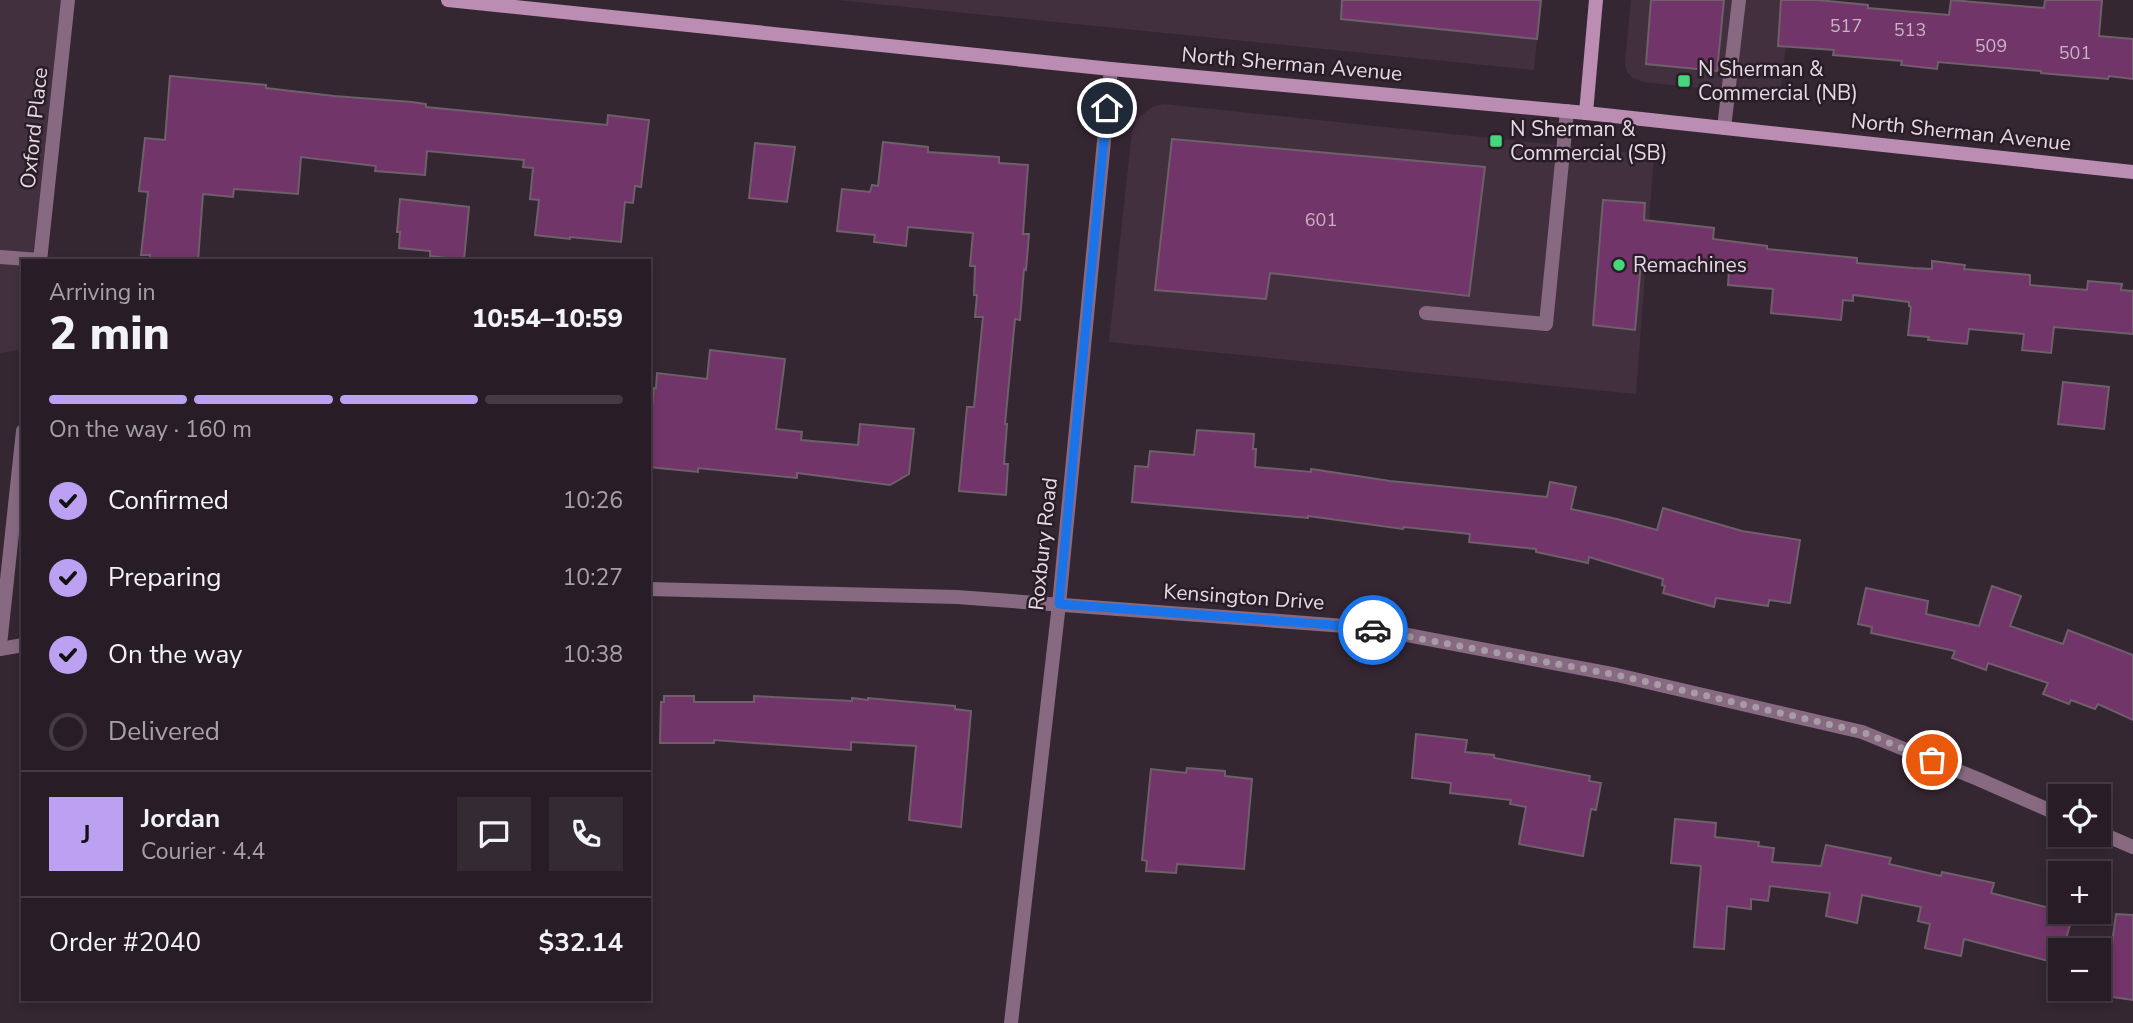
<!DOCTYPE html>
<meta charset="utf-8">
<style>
:root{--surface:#281d26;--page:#342a32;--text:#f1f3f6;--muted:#a5a2a7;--line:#443b43;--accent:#bca0f2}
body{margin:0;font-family:"Nunito Sans",sans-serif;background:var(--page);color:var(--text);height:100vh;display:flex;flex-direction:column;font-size:26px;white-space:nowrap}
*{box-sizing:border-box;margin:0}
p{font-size:23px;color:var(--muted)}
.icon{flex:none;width:38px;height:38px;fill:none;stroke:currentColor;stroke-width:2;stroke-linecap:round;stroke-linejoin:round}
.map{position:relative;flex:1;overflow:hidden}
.side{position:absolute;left:21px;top:259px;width:630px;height:742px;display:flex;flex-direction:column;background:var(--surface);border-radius:0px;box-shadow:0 4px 10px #0003,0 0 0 2px var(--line)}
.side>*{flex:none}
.tools{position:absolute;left:2048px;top:784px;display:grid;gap:14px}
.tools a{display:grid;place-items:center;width:63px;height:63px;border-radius:0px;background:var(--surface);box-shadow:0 4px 10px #0003,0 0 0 2px var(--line);font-size:35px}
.pin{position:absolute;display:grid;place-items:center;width:60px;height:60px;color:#fff;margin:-30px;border:4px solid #fff;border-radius:50%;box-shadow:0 2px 7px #0007}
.courier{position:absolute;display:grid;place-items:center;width:70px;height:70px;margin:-35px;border:5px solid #1a73e8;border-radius:50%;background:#fff;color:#222;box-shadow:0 2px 9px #0007}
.overview em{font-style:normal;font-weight:800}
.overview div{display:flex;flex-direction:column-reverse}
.overview{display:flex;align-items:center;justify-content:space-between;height:119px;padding:0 28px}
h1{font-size:46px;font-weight:800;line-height:52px}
.bar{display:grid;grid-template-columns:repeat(4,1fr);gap:10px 7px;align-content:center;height:84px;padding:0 28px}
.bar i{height:9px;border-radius:5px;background:var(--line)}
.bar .current{background:var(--accent)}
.bar p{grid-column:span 4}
.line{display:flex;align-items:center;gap:18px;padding:0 28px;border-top:2px solid var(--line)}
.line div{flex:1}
.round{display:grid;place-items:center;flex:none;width:74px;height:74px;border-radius:0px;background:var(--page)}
ol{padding:0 28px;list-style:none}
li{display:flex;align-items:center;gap:21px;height:77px}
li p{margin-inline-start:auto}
li .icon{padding:7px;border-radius:50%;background:var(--accent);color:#111;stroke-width:4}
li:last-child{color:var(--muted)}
li i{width:38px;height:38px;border:4px solid var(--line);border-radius:50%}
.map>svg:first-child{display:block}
</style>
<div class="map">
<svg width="2133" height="1023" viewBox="0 0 2133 1023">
<rect width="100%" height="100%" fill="#352732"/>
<g fill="#42303f">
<polygon points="0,0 68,0 40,261 23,261 23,349 0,353"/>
<polygon points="837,0 1541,0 1534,70"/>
<polygon points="1631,0 1791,0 1780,97 1644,82 1633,78 1627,72 1625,62"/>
<polygon points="1163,104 1654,155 1636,394 1109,342 1132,132 1136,120 1152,107"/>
</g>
<g fill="#723569" stroke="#6e5f6b" stroke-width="2">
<polygon points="1342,0 1541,0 1537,39 1341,19"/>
<polygon points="1651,0 1724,0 1717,71 1646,64"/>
<polygon points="1781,0 1818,0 1868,5 1868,8 1949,15 1951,0 2044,8 2045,0 2102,0 2099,36 2133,39 2133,79 2109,76 2108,79 2041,73 2041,71 1938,62 1937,69 1901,65 1902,61 1833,55 1834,50 1778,46"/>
<polygon points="170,76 266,85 266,88 334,96 412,102 426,104 426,107 607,125 608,115 649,120 641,187 635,186 633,203 625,202 621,242 570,237 570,239 535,235 539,200 530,199 533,168 523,167 524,160 427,151 425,175 375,171 376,166 301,157 298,194 234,189 233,197 203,194 198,261 149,261 150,255 141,255 148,192 139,191 145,138 165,140"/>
<polygon points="1172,139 1485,167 1469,296 1270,273 1266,299 1155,290"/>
<polygon points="883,142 928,147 928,152 999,157 999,163 1028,165 1023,234 1029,234 1026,270 1024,269 1020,320 1015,319 1005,424 1007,424 1004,464 1008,464 1006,495 959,491 967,407 974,407 983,317 975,317 977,295 974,295 975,266 970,266 973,233 908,227 906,246 874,242 875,235 837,231 842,189 870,192 872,185 878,186"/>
<polygon points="755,143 795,147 787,202 749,198"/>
<polygon points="400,199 469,207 464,260 430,256 430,251 399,248 400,232 397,232"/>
<polygon points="1603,200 1645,203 1644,220 1714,228 1713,239 1767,246 1767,249 1857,258 1857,263 1913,268 1932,269 1932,261 1965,265 1964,269 2030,275 2030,285 2087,290 2088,281 2122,284 2121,290 2133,291 2133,334 2054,327 2051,353 2022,350 2024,334 1969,329 1967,344 1928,340 1929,337 1908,335 1911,307 1909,306 1909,302 1853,295 1853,301 1843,300 1841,320 1771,313 1773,289 1728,285 1729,270 1641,262 1635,330 1593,325"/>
<polygon points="710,350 785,359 776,429 802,432 801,440 858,445 860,424 914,429 909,474 890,485 797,473 797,478 698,468 698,472 649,467 649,434 654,388 656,388 657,373 707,379"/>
<polygon points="2063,382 2109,387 2104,429 2058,424"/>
<polygon points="1197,430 1254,434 1253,449 1256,449 1255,467 1311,472 1311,469 1390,481 1547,497 1550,482 1576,487 1571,509 1617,519 1657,530 1663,508 1742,531 1800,540 1790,603 1769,600 1768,606 1716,598 1714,607 1663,593 1665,586 1662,585 1663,579 1589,557 1588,563 1536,552 1536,549 1469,542 1470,534 1404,527 1403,529 1308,516 1308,518 1132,502 1135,466 1148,467 1150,451 1194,455"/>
<polygon points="1992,586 2021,596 2010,626 2063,644 2068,630 2133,655 2133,720 2098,704 2095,709 2071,700 2069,704 2043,694 2048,683 1988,663 1986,670 1952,658 1955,651 1871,633 1872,627 1858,624 1866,588 1928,601 1926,614 1979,626"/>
<polygon points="664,696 694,696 694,702 754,702 754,696 852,701 852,698 868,700 868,698 955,706 955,709 971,711 961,827 909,820 916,746 851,742 851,750 714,740 714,743 660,743 661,702 664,702"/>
<polygon points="1416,734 1467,740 1465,752 1494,755 1494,758 1590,776 1589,781 1601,783 1596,810 1591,809 1583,856 1519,844 1526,807 1510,804 1511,800 1450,793 1451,783 1412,778"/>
<polygon points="1187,768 1225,771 1225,776 1252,779 1244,869 1177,864 1176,873 1146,871 1147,861 1142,860 1151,769 1186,773"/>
<polygon points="1675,819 1716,823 1715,837 1759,842 1758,846 1774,848 1772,862 1821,866 1826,845 1891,858 1889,864 1941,876 1942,872 1994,883 1991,893 2073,914 2063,950 2060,950 2060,964 1964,939 1961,956 1925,948 1930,924 1918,921 1921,907 1862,895 1857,923 1826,916 1830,893 1770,886 1768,901 1751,899 1751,909 1727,906 1724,949 1694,947 1701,866 1671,863"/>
<polygon points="2116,914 2133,915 2133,1000 2105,996"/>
</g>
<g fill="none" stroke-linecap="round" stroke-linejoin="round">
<g stroke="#876a82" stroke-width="14">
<polyline points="1724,128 1739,0"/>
<polyline points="0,257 40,260"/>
<polyline points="1426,313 1546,324 1567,111"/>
</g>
<g stroke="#876a82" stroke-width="14">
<polyline points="40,261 68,0"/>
<polyline points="649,589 957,597 1345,626 1402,634 1617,675 1862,732 1978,779 2060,815"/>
<polyline points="0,645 23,431"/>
<polyline points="0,649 23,645"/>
<polyline points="2098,832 2133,847"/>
<polyline points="1011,1023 1059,604 1111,69"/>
</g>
<g stroke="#bb8db3" stroke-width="14">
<polyline points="448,0 1111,69 1586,113 2133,172"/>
<polyline points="1586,113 1596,0"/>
</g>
</g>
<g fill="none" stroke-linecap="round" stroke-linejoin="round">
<polyline stroke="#a79ca4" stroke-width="7" stroke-dasharray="0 12.6" points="1373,630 1617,675 1862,732 1932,760"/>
<polyline stroke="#1a73e8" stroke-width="9" points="1107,108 1059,604 1345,626 1373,630"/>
</g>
<g fill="#44d77b" stroke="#2a1d28" stroke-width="2.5">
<rect x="1677" y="74" width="14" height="14" rx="3.5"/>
<rect x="1489" y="134" width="14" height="14" rx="3.5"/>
<circle cx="1619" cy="265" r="7"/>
</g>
<g text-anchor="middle" stroke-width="5" stroke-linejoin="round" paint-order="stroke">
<g font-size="18" fill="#c8b2c4">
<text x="1846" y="32">517</text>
<text x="1910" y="36">513</text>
<text x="1991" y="52">509</text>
<text x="2075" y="59">501</text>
<text x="1321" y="226">601</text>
</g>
<g font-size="21" fill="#e4dbe2" stroke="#2a1d28">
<text transform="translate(1292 64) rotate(5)" y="7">North Sherman Avenue</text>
<text transform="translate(34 128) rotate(-84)" y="7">Oxford Place</text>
<text transform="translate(1961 132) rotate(6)" y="7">North Sherman Avenue</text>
<text transform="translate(1043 544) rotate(-84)" y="7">Roxbury Road</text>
<text transform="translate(1244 597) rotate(4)" y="7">Kensington Drive</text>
</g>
<g font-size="21" fill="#e4dbe2" stroke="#2a1d28" text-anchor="start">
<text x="1698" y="76">N Sherman &amp;<tspan x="1698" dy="24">Commercial (NB)</tspan></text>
<text x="1510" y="136">N Sherman &amp;<tspan x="1510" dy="24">Commercial (SB)</tspan></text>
<text x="1633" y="272">Remachines</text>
</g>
</g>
</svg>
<div class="tools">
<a><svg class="icon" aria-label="locate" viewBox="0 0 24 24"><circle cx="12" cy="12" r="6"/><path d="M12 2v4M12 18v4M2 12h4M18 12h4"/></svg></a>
<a>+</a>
<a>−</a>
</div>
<div class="pin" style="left:1932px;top:760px;background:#ea580c"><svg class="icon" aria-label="bag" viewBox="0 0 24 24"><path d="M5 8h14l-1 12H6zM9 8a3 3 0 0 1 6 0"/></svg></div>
<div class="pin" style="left:1107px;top:108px;background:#1f2937"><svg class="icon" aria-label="home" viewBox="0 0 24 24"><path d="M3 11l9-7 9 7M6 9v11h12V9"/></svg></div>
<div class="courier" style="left:1373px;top:630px"><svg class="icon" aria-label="car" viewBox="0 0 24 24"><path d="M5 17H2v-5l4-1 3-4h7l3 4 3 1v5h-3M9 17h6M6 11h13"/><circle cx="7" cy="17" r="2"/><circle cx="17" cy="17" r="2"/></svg></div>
<section class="side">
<div class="overview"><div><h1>2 min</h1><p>Arriving in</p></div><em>10:54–10:59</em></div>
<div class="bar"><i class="current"></i><i class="current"></i><i class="current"></i><i></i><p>On the way · 160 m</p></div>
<ol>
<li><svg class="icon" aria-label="check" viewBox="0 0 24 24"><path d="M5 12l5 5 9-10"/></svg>Confirmed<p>10:26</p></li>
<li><svg class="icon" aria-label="check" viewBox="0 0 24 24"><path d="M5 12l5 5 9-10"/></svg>Preparing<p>10:27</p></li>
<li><svg class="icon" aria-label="check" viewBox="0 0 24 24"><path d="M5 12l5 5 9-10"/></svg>On the way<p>10:38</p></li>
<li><i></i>Delivered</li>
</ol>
<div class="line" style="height:126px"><b class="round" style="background:var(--accent);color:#111">J</b><div><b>Jordan</b><p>Courier · 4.4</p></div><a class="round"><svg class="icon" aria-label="chat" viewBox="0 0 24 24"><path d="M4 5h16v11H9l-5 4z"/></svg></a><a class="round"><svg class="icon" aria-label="phone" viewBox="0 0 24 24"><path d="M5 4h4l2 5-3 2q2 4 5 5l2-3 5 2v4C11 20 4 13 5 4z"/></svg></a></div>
<div class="line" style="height:91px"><div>Order #2040</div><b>$32.14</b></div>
</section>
</div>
